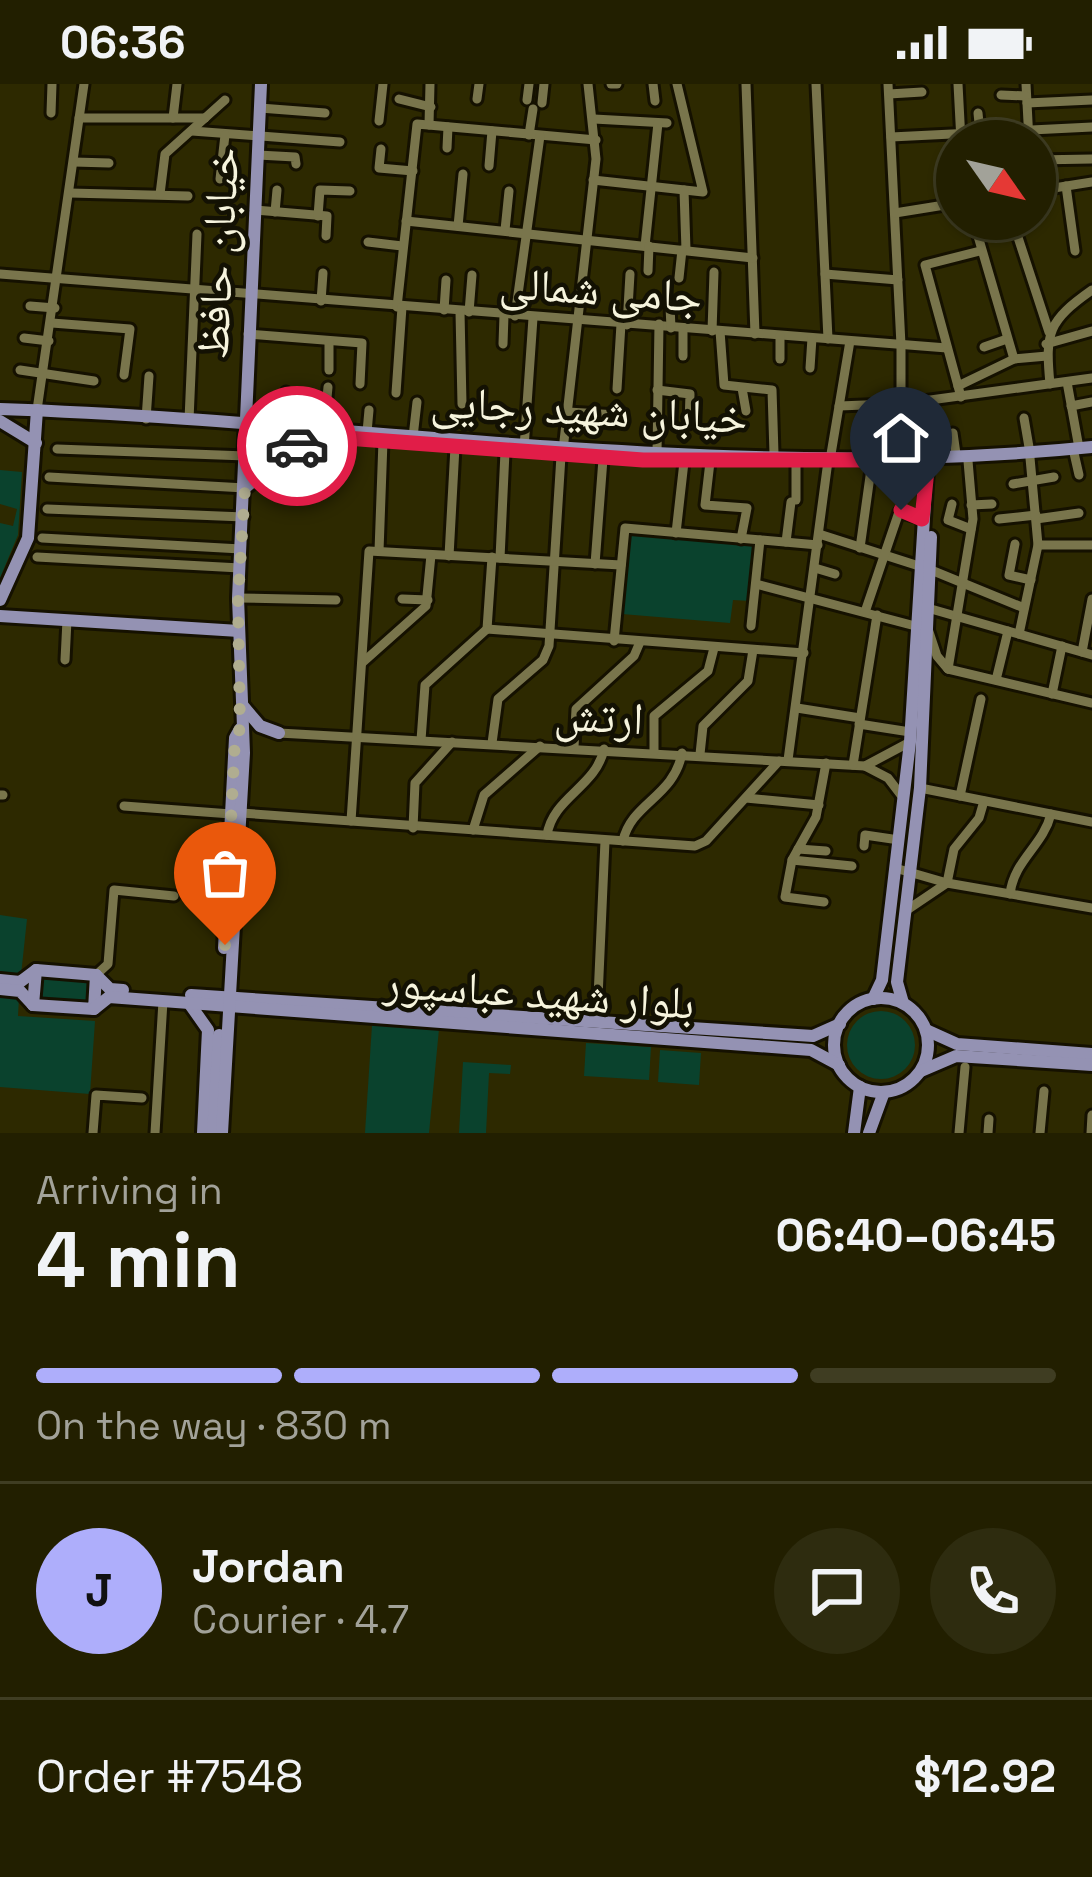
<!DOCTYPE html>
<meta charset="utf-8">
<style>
:root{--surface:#221f00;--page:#2e2c0f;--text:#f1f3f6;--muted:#a2a299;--line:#3f3d22;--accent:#aeaefb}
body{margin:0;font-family:"Space Grotesk","Noto Naskh Arabic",sans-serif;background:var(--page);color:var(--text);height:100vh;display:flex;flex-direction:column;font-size:45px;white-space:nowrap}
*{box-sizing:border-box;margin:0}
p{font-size:39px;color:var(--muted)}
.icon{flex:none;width:66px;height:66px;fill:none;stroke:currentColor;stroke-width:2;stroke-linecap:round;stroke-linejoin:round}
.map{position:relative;height:1049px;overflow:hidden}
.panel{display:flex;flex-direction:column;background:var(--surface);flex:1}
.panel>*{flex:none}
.needle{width:78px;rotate:124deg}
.controls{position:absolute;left:936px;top:36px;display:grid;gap:24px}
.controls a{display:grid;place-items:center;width:120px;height:120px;border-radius:50%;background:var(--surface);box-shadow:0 3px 9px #0004,0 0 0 3px var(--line);font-size:60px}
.pin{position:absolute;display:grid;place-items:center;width:102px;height:102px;color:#fff;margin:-123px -51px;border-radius:50% 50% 50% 0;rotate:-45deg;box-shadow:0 0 12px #0007}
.pin .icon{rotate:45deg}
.courier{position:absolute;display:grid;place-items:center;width:120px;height:120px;margin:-60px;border:9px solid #e11d48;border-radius:50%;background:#fff;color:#222;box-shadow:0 3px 15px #0007}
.overview em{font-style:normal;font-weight:800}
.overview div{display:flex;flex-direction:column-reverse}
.overview{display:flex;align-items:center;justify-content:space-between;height:204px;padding:0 36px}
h1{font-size:78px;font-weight:800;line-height:90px}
.bar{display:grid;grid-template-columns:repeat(4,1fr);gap:18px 12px;align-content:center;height:144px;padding:0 36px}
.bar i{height:15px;border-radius:9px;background:var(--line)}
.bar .current{background:var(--accent)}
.bar p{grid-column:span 4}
.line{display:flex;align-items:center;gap:30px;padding:0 36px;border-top:3px solid var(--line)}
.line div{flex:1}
.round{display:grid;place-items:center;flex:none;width:126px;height:126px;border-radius:63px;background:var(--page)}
.status{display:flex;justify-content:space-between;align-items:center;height:84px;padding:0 60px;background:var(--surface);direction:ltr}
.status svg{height:33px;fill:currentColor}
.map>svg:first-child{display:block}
</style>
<div class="status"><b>06:36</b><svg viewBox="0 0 49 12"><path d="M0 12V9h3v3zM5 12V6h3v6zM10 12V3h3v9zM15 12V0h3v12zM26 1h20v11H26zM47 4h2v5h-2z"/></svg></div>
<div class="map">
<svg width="1092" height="1049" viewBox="0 0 1092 1049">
<rect width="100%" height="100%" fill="#2d2900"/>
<g fill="#0a422d">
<polygon points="0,386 22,388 18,451 0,494 0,439 13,442 17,425 0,420"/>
<polygon points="631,448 761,458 751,517 733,516 730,539 622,530"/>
<polygon points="0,831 27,835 21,891 0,889"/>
<polygon points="40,891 91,895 89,920 38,917"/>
<polygon points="0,913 19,914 18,932 95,937 90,1010 0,1003"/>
<circle cx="881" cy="961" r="34"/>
<polygon points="372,941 439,945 429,1049 365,1049"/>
<polygon points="586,959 651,963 649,996 584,992"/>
<polygon points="660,966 701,969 699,1001 658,998"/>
<polygon points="463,978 511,981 510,990 489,989 486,1049 459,1049"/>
</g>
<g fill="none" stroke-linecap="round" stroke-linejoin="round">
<g stroke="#151100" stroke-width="15">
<g id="minor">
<polyline points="611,0 617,0"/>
<polyline points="653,0 655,17"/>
<polyline points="746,0 755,250"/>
<polyline points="816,0 828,255"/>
<polyline points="888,0 901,261 901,371"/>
<polyline points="958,0 961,57"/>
<polyline points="1026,0 1029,57"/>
<polyline points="889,10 922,8"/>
<polyline points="1001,11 1026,12"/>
<polyline points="399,15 431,23"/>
<polyline points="477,15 479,0"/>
<polyline points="527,16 529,0"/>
<polyline points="542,19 544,0"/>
<polyline points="1027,19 1092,16"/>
<polyline points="260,24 325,29"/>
<polyline points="51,29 52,0"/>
<polyline points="978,29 980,49"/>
<polyline points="79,34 205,34"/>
<polyline points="173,34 177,0"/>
<polyline points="594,35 667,39"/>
<polyline points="379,37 383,0"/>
<polyline points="429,41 430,0"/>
<polyline points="192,47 340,58"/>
<polyline points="529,51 533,25"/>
<polyline points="891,53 1092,43"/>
<polyline points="447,64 448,43"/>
<polyline points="381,65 379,84 413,87"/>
<polyline points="258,71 295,73 296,80"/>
<polyline points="1035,76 1092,75"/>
<polyline points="74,78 109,79"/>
<polyline points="489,82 492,47"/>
<polyline points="220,95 225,51"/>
<polyline points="593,96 703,108 677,0"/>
<polyline points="1066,102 1075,167"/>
<polyline points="684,106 686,166"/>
<polyline points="1035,107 1092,98"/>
<polyline points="70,109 188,112"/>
<polyline points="160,110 165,70 225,16"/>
<polyline points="255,126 327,132 326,152"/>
<polyline points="275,128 277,106"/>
<polyline points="895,129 957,119"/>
<polyline points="318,132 320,106 350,107"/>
<polyline points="973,135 1014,275"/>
<polyline points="1012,135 1049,248"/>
<polyline points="406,137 753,174"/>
<polyline points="458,142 463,90"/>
<polyline points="505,146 509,107"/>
<polyline points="368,158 402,162"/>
<polyline points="645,162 658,39"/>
<polyline points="648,187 649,162"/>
<polyline points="0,190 947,264"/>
<polyline points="825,190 898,196"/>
<polyline points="679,194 682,166"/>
<polyline points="321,217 323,189"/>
<polyline points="30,222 55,224"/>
<polyline points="670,222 671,244"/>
<polyline points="397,223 417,40 596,56"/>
<polyline points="444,226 446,196"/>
<polyline points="460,228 462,320"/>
<polyline points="469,228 472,191"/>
<polyline points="515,232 540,52"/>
<polyline points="52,239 130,245 124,291"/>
<polyline points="627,241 630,190"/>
<polyline points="712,247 714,188"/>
<polyline points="720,247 724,301 772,306 774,370"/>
<polyline points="248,250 362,259 360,300"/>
<polyline points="780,252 780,275"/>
<polyline points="24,254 49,257"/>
<polyline points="503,260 504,231"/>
<polyline points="1046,260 1092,247"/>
<polyline points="984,263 1007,255"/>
<polyline points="683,272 683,245"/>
<polyline points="810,284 812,254"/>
<polyline points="20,286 94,297"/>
<polyline points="329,286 329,257"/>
<polyline points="1067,298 1079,364"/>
<path d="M1050,300C1045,248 1048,237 1092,206"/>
<polyline points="958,302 1014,275 1047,272"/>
<polyline points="742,304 746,327"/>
<polyline points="617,305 621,240"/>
<polyline points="657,306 690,310 689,340"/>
<polyline points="396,309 402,223"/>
<polyline points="961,313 925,181 980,167"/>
<polyline points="901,320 1092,294"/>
<polyline points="839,322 890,320"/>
<polyline points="1071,322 1092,318"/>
<polyline points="37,326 84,0"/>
<polyline points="568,328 617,331"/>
<polyline points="1024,334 1030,369"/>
<polyline points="146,335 149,292"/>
<polyline points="189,336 197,150"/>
<polyline points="284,341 286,308"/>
<polyline points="324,345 328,303"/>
<polyline points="367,348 369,326"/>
<polyline points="953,349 956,370"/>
<polyline points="413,353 417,318"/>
<polyline points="524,364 533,234"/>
<polyline points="57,365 246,372"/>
<polyline points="563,366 596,75 588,0"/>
<polyline points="657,369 659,240"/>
<polyline points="1074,369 1079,391"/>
<polyline points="831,370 850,257"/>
<polyline points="710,378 705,421 747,424 741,455"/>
<polyline points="796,379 796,416"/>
<polyline points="49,393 245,404"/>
<polyline points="1013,400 1054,393"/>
<polyline points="952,420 948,436 971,445"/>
<polyline points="971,421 992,420"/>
<polyline points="47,425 244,433"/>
<polyline points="999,435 1036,431"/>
<polyline points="1036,435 1079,429"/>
<polyline points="676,449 684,378"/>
<polyline points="819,450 922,483"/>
<polyline points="42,454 241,465"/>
<polyline points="786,458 791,418"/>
<polyline points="1015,460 1009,491 1031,496"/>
<polyline points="1038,461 1092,461"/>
<polyline points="860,464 872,378"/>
<polyline points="379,467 383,357"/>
<polyline points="449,472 455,363"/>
<polyline points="37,473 240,484"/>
<polyline points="500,474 505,368"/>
<polyline points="595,480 603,375"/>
<polyline points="815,484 835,490"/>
<polyline points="931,486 1024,524"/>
<polyline points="756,500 919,543"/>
<polyline points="238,514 336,516"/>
<polyline points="402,515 428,516"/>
<polyline points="931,525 1092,571"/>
<polyline points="865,528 899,428 923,435"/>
<polyline points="751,542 760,456"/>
<polyline points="487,545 804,569"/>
<polyline points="487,545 492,473"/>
<polyline points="929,548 937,572 948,585"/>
<polyline points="1019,550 1038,461 1030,374"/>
<polyline points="614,557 625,444 818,461"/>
<polyline points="1082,568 1092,515"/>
<polyline points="65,576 67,536"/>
<polyline points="362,579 426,522 431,471"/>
<polyline points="948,585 973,435 968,377"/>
<polyline points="948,585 1092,619"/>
<polyline points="996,596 1008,547"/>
<polyline points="1052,610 1062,562"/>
<polyline points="797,624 860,634"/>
<polyline points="859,640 910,648"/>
<polyline points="279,649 865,682 910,658"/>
<polyline points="421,656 425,601 487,545"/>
<polyline points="492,659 498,615 543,576 549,562 561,372"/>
<polyline points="574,663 576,625 634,572 640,558"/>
<polyline points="654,667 654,632 708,587 714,564"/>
<polyline points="700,670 703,642 748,597 753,566"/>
<polyline points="788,676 828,377"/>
<polyline points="853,681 877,531"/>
<polyline points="865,682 888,694 904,715"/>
<polyline points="920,704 1092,738"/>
<polyline points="0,711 3,711"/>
<polyline points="960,712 981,615"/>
<polyline points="746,714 819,721"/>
<polyline points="124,722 231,730"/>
<polyline points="241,729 695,762 706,757 779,677"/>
<polyline points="351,737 369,467 621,481"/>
<polyline points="413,744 415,699 452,658"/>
<polyline points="473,746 484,711 540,662"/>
<path d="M547,751C553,713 596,703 604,665"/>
<path d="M623,757C631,719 674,713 682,669"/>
<polyline points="864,762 865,751 899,756"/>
<polyline points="798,765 826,767"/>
<polyline points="792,776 852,782"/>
<polyline points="895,784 947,799 1092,824"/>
<polyline points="947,799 954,765 979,734 984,717"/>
<path d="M1010,810C1014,776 1043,762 1051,730"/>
<polyline points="824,818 785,813 792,776 816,733 826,679"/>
<polyline points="907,826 947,799"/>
<polyline points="96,891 108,880 114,806 174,812"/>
<polyline points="597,936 605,757"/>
<polyline points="93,1049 96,1011 142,1014"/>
<polyline points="155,1049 163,917"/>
<polyline points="959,1049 965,983"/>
<polyline points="988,1049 989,1035"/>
<polyline points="1040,1049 1044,1007"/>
<polyline points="1091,1049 1092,1031"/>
</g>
</g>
<g stroke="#151100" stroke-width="18">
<g id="major">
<path d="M0,325C363,337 728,400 1092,363"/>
<polyline points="0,337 36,359"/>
<polyline points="253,344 328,353"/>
<polyline points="245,404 287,368 312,355"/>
<polyline points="0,516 28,454 37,326"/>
<polyline points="0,532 239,547"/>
<polyline points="243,622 260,642 279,649"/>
<polyline points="224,864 235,654 240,645"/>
<polyline points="96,891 110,905 123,906"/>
<polyline points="0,896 20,898 36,886"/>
<polyline points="0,905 20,907 33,921"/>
<polyline points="191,911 813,952 840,940"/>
<circle cx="881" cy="961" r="47"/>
<polyline points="873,915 882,896 910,658 928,370"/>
<polyline points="189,919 208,946 203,1049"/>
<polyline points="903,919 897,898 920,704 931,453"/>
<polyline points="33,921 36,886 96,891"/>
<polyline points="33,921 94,925 96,891"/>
<polyline points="94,925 109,913 811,966 839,981"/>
<polyline points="926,946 957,960 1092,970"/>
<polyline points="921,987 956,972 1092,981"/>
<polyline points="213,1049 219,951"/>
<polyline points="222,1049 244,669 238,514 261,0"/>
<polyline points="854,1049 860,1003"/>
<polyline points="869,1049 884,1008"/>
</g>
</g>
<use href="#minor" stroke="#79754c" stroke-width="9"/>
<use href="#major" stroke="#9492b3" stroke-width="12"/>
</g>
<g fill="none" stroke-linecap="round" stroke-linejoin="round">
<polyline stroke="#b0ad90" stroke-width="12" stroke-dasharray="0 21.6" points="225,861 235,654 240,645 238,514 245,404 297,362"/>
<polyline stroke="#e11d48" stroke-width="15" points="297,362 319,352 643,376 928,376 922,435 901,426"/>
</g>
<g text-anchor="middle" stroke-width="9" stroke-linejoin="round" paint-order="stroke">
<g font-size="45" fill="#f6f4dd" stroke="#131103">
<text transform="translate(217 169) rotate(-87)" y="16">خیابان حافظ</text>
<text transform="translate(601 205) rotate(4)" y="16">جامی شمالی</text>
<text transform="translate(589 325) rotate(3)" y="16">خیابان شهید رجایی</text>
<text transform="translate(599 632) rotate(3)" y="16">ارتش</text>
<text transform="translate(539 908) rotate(4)" y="16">بلوار شهید عباسپور</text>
</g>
</g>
</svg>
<div class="controls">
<a><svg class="needle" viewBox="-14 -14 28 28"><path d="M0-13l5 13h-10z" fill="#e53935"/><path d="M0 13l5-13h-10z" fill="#a2a299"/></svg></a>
</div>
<div class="pin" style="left:225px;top:861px;background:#ea580c"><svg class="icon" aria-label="bag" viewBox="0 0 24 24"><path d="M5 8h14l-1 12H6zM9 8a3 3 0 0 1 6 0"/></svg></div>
<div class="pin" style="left:901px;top:426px;background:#1f2937"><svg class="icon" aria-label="home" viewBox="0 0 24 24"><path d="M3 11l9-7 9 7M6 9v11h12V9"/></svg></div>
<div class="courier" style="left:297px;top:362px"><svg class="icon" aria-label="car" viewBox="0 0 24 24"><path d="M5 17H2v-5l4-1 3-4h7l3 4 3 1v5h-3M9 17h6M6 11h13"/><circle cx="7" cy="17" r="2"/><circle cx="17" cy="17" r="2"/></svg></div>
</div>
<section class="panel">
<div class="overview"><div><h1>4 min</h1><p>Arriving in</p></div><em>06:40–06:45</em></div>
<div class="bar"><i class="current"></i><i class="current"></i><i class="current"></i><i></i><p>On the way · 830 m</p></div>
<div class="line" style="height:216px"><b class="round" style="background:var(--accent);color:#111">J</b><div><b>Jordan</b><p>Courier · 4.7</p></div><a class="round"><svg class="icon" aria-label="chat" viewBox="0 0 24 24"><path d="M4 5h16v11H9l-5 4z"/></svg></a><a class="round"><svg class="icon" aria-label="phone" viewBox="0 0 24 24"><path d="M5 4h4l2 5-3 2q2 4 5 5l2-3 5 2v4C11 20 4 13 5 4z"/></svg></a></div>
<div class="line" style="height:156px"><div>Order #7548</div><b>$12.92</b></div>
</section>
